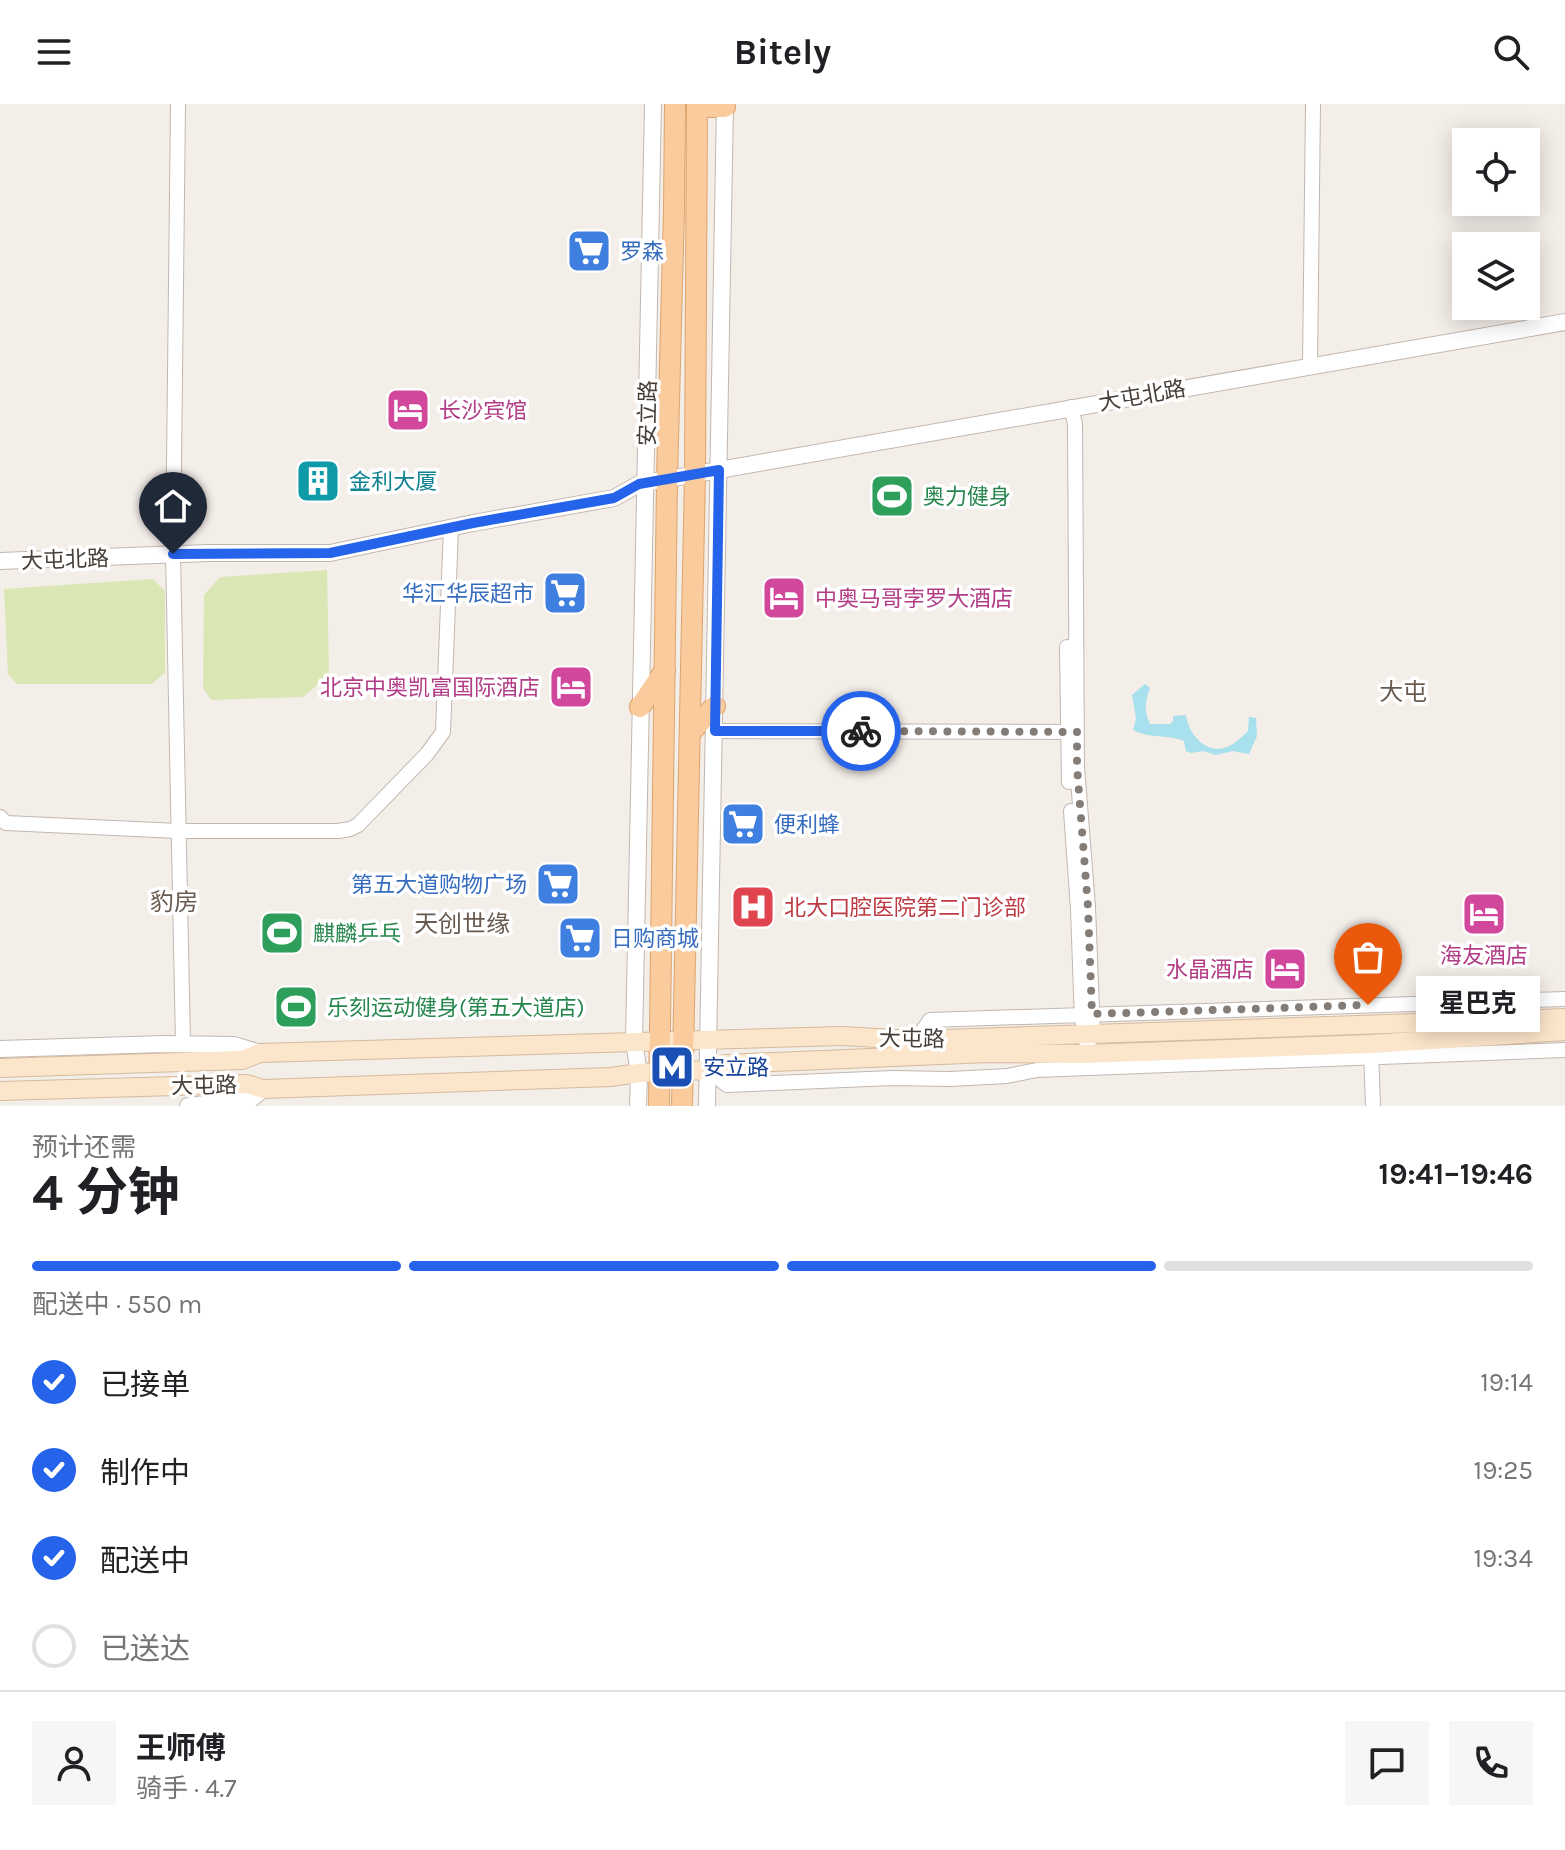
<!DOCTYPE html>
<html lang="zh">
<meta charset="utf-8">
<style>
:root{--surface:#fff;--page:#f6f6f6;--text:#202124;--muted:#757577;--line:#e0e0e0;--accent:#2563eb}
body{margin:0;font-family:Karla,"Noto Sans SC",sans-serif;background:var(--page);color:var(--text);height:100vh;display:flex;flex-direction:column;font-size:30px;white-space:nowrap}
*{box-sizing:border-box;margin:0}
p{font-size:26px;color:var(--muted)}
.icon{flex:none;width:44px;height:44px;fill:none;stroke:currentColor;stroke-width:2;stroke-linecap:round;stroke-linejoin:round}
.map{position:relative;height:1002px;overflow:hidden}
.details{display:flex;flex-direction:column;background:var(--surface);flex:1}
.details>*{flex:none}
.buttons{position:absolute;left:1452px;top:24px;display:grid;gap:16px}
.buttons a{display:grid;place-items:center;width:88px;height:88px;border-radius:0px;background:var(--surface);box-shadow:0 4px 20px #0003;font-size:40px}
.pin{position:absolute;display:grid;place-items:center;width:68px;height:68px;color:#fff;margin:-82px -34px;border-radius:50% 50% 50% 0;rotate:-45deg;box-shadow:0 0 8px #0007}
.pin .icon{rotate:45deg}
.courier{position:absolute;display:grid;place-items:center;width:80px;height:80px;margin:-40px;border:6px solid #2563eb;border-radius:50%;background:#fff;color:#222;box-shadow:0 2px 10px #0007}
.bubble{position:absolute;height:56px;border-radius:0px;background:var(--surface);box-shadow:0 4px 20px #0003;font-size:26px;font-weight:700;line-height:56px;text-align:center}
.headline em{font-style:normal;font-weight:700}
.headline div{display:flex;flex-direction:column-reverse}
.headline{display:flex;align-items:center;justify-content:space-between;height:136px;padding:0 32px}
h1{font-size:52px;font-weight:700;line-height:60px}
.bar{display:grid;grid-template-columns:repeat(4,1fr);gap:12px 8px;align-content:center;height:96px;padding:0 32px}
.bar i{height:10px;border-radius:6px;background:var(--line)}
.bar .current{background:var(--accent)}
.bar p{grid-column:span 4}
.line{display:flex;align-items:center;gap:20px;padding:0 32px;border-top:2px solid var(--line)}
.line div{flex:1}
.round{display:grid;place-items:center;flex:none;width:84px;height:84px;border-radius:0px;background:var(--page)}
ol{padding:0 32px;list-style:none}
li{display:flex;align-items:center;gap:24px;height:88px}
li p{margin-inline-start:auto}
li .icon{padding:8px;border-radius:50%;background:var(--accent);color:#fff;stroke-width:4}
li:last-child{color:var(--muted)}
li i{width:44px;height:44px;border:4px solid var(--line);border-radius:50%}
header{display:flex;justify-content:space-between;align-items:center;height:104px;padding:0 32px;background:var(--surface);font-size:36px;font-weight:700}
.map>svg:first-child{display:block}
</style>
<header><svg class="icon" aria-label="menu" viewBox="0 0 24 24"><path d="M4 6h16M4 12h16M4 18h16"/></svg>Bitely<svg class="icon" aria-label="search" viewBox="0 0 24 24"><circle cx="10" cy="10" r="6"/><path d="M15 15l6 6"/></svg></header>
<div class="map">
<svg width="1565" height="1002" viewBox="0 0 1565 1002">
<rect width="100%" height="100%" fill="#f4eee9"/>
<g fill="#dae6b4">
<polygon points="327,466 329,571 303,593 211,596 203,584 204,491 220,473"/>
<polygon points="153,475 165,487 165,568 152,580 17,580 8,570 4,485"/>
</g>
<path fill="#a9e0ed" d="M1145,580L1150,584C1145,598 1144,607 1150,620H1170L1173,617V612L1186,611C1190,637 1215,657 1238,636C1240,635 1247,628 1248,627C1248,625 1249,615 1249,613L1256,614L1257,632L1249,650L1233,647L1216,651L1203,647L1191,649L1186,647L1184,637C1168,630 1149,635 1133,626L1136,614L1132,591Z"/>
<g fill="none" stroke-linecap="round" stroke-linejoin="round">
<g stroke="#c2b7af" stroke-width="16">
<g id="minor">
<polyline points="178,0 173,450 183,940"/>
<polyline points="1310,262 1313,0"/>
<polyline points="1071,303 1075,320 1077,663 1088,803 1093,930 1082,950"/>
<polyline points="1067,543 1069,678"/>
<polyline points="715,627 1074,628"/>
<polyline points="1071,707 1078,805 1082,917"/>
<polyline points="0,713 6,719 178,727 338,727 350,725 358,721 427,650 443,628 451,424"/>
<polyline points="916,936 930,916 1565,895"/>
<polyline points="1371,946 1373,1002"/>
<polyline points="708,966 727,981 892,974 950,975 1007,972 1037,966 1565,946"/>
</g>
</g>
<g stroke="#c2b7af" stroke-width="18">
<g id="tertiary">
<polyline points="0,457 208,449 330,449 473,419 614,394 639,380 1565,218"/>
<polyline points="0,945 164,940 234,941 260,949"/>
<polyline points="188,1002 251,995 263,985"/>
<polyline points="638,1002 639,969 634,938 653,0"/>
<polyline points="707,1002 725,0"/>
</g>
</g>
<g stroke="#d4ba9e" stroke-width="20">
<g id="secondary">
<polyline points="0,964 242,956 260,949 841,932 916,936 1565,914"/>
<polyline points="0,987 247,980 263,985 611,973 639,969 708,966 725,960 989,949 1082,950 1371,940 1565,927"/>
</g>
</g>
<g stroke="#dea46d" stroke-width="22">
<g id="primary">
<polyline points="697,3 725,3"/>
<polyline points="640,603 665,566"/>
<polyline points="690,629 715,602"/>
<polyline points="659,1002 667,375 674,106 675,0"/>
<polyline points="682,1002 695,370 697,0"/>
</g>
</g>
<use href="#minor" stroke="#fff" stroke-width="14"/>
<use href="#tertiary" stroke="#fff" stroke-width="16"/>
<use href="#secondary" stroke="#fce6cb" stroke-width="18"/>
<use href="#primary" stroke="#f9cb9d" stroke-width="20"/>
</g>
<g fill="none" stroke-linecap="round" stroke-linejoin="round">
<polyline stroke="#847c76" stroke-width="8" stroke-dasharray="0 14.4" points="861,627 1077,628 1077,663 1088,803 1092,910 1368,901"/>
<polyline stroke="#2563eb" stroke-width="10" points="173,450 330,449 473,419 614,394 639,380 719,366 715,627 861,627"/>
</g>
<defs>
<g id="supermarket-square" transform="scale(2.3)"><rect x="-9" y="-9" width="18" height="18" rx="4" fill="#3f7fe0" stroke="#fff"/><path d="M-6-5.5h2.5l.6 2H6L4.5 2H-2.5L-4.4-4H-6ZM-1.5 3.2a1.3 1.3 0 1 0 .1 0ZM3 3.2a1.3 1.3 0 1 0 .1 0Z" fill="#fff"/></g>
<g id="hotel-square" transform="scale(2.3)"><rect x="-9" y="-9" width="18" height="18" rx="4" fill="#d1479c" stroke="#fff"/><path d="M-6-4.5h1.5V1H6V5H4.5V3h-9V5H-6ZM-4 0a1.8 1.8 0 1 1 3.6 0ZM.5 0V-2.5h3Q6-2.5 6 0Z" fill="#fff"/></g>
<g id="building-square" transform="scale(2.3)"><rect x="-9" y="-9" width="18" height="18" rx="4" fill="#0f9aa8" stroke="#fff"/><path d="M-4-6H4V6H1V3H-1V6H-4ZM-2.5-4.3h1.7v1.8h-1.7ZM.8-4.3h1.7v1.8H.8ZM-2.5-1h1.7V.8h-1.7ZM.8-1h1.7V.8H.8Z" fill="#fff"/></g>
<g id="stadium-square" transform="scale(2.3)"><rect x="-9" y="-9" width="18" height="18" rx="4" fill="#2e9e5b" stroke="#fff"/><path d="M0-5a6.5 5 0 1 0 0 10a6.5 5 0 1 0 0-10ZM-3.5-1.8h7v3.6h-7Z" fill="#fff"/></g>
<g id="hospital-square" transform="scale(2.3)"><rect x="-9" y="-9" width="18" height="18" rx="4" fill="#e0444e" stroke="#fff"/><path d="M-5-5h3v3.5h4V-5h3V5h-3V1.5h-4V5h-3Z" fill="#fff"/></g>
<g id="metro-square" transform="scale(2.3)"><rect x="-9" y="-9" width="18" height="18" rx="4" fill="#1a4fb4" stroke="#fff"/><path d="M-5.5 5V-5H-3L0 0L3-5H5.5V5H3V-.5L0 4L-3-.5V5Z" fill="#fff"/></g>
</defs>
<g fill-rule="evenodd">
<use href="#supermarket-square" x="589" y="147"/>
<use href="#hotel-square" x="408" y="306"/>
<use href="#building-square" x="318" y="377"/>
<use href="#stadium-square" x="892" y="392"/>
<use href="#supermarket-square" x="565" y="489"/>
<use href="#hotel-square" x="784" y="494"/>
<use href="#hotel-square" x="571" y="583"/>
<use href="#supermarket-square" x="743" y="720"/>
<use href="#supermarket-square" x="558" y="780"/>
<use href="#hospital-square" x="753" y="803"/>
<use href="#hotel-square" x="1484" y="810"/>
<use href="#stadium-square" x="282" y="829"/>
<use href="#supermarket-square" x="580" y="834"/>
<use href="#hotel-square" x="1285" y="865"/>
<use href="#stadium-square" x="296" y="903"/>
<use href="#metro-square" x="672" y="963"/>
</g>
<g text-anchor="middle" stroke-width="7" stroke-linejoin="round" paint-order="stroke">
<g font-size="22" fill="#366cbe" stroke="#fff" text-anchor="start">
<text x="620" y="155">罗森</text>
<text x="534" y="497" text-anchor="end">华汇华辰超市</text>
<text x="774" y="728">便利蜂</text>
<text x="527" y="788" text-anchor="end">第五大道购物广场</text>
<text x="611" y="842">日购商城</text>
</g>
<g font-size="22" fill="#473e38" stroke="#fff">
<text transform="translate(1142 291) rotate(-10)" y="8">大屯北路</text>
<text transform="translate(647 309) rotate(-89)" y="8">安立路</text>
<text transform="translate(65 455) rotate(-2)" y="8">大屯北路</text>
<text transform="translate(912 934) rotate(1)" y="8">大屯路</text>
<text transform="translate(204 981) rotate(-1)" y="8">大屯路</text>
</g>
<g font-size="22" fill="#b23c85" stroke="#fff" text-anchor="start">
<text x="439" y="314">长沙宾馆</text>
<text x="815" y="502">中奥马哥孛罗大酒店</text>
<text x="540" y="591" text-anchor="end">北京中奥凯富国际酒店</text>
<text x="1484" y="859" text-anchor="middle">海友酒店</text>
<text x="1254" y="873" text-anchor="end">水晶酒店</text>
</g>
<g font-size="22" fill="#0d838f" stroke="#fff" text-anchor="start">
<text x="349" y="385">金利大厦</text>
</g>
<g font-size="22" fill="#27864d" stroke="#fff" text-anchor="start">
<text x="923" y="400">奥力健身</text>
<text x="313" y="837">麒麟乒乓</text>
<text x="327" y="911">乐刻运动健身(第五大道店)</text>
</g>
<g font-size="22" fill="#be3a42" stroke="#fff" text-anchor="start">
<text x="784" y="811">北大口腔医院第二门诊部</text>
</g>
<g font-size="22" fill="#164399" stroke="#fff" text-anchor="start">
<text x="703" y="971">安立路</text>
</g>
<g font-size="24" fill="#695a50" stroke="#fff">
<text x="1403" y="596">大屯</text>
<text x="174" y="806">豹房</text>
<text x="462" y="828">天创世缘</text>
</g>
</g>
</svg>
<div class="buttons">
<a><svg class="icon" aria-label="locate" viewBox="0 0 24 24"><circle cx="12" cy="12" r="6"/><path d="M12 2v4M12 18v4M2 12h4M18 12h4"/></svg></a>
<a><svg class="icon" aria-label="layers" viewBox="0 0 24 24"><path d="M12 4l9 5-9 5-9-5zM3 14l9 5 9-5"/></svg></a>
</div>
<div class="pin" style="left:1368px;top:901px;background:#ea580c"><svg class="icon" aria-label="bag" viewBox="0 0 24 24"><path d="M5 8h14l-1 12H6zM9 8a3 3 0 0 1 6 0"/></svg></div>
<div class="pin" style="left:173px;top:450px;background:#1f2937"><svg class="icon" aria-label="home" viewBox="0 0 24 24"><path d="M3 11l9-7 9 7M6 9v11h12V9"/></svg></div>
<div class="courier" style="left:861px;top:627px"><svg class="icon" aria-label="bike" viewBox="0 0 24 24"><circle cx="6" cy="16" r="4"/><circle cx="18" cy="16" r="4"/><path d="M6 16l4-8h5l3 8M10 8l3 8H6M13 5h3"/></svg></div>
<div class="bubble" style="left:1416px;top:872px;width:124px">星巴克</div>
</div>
<section class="details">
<div class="headline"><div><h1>4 分钟</h1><p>预计还需</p></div><em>19:41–19:46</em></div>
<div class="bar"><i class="current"></i><i class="current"></i><i class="current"></i><i></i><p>配送中 · 550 m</p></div>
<ol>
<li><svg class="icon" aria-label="check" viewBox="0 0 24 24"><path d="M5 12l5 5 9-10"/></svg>已接单<p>19:14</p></li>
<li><svg class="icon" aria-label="check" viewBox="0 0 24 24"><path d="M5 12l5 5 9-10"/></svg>制作中<p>19:25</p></li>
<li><svg class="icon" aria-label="check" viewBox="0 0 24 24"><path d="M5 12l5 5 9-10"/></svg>配送中<p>19:34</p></li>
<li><i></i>已送达</li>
</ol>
<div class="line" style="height:144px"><a class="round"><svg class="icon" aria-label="person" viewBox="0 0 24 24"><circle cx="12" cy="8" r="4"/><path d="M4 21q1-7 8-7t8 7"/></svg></a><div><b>王师傅</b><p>骑手 · 4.7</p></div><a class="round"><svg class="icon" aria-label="chat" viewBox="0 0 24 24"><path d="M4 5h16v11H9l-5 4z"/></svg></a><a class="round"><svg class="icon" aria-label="phone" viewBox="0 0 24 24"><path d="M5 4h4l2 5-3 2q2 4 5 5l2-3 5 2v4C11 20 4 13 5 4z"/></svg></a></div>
</section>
